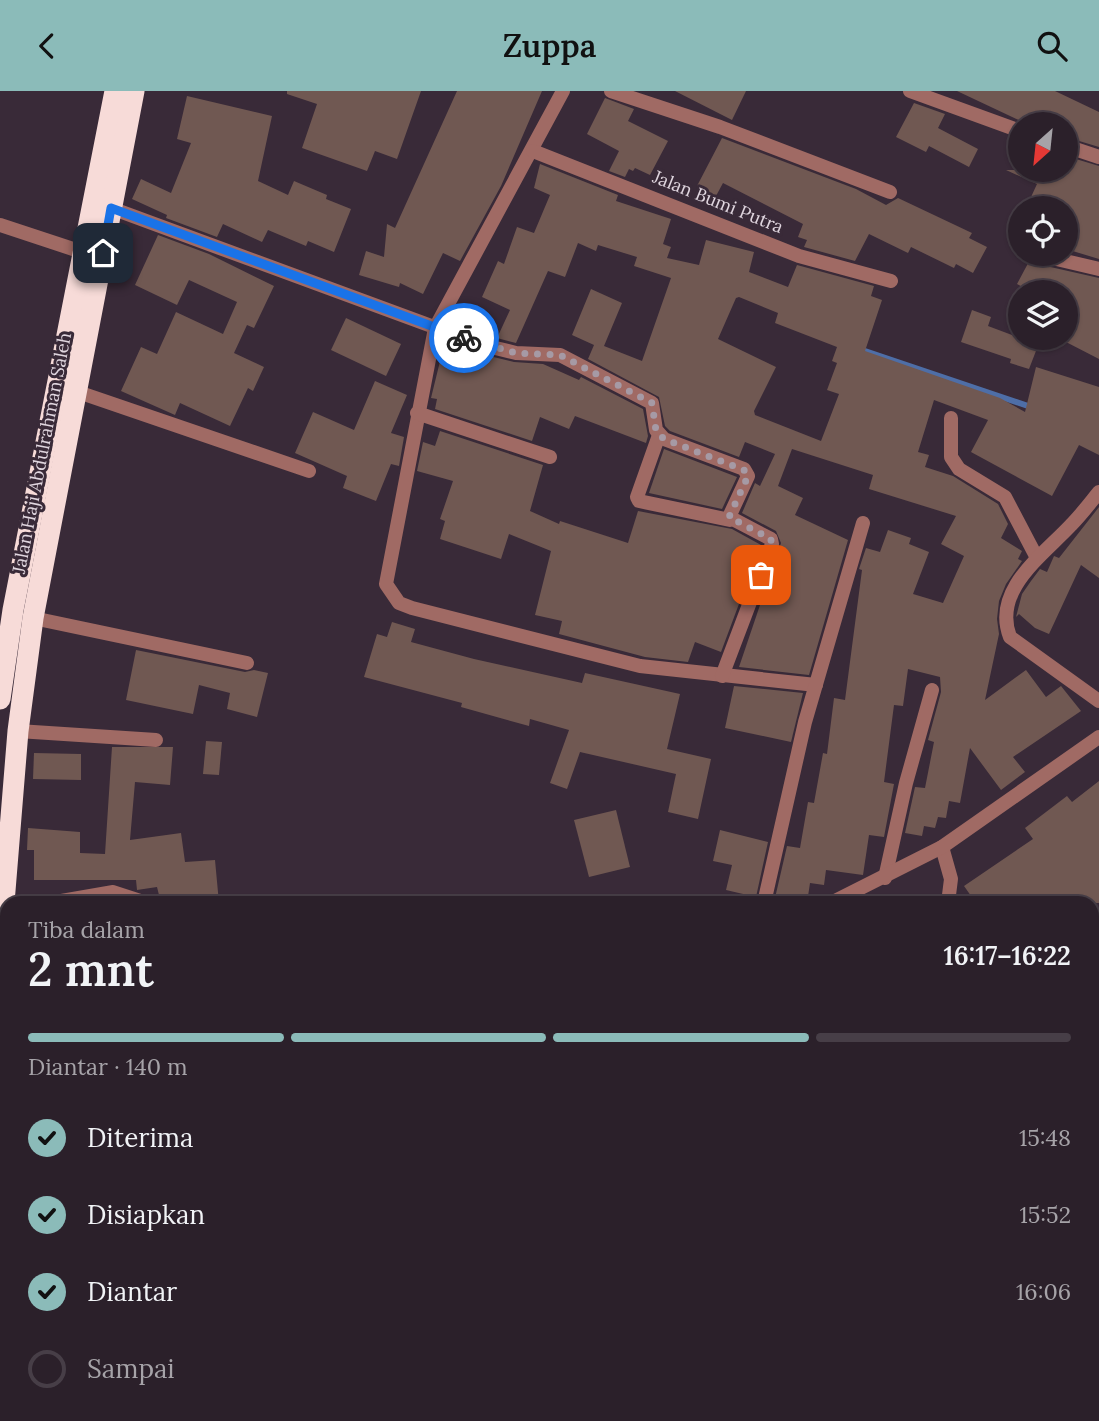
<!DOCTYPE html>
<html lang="id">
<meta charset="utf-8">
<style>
:root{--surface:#2b202a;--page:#372d36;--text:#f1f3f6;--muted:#a6a3a8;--line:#473e47;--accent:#8bbbb9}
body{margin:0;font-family:Lora,serif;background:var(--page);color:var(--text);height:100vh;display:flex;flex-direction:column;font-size:26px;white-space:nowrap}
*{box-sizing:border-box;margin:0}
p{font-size:23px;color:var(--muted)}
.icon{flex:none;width:38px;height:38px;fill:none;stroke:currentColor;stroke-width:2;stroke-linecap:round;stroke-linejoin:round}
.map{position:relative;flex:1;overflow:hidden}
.drawer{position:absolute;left:0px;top:805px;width:1099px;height:525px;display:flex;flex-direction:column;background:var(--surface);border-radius:21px 21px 0 0;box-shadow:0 2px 5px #0004,0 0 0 2px var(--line)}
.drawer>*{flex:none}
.needle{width:46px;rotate:207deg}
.controls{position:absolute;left:1008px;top:21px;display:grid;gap:14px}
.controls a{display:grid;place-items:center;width:70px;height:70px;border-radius:50%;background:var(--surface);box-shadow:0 2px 5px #0004,0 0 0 2px var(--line);font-size:35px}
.pin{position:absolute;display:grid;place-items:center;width:60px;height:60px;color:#fff;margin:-30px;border-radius:14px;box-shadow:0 4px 10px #0006}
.courier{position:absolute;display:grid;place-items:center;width:70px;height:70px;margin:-35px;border:5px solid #1a73e8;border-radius:50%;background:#fff;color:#222;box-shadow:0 2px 9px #0007}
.headline em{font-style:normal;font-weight:600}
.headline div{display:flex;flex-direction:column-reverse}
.headline{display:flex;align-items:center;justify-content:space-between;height:119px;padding:0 28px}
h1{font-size:46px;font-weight:600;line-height:52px}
.bar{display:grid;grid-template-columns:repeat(4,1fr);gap:10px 7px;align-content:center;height:84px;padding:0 28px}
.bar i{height:9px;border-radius:5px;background:var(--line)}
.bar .on{background:var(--accent)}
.bar p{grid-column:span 4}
ol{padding:0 28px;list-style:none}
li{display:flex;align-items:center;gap:21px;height:77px}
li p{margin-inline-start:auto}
li .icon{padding:7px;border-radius:50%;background:var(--accent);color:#111;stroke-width:4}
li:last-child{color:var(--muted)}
li i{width:38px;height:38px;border:4px solid var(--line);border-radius:50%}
header{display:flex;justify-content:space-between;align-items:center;height:91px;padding:0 28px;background:var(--accent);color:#111;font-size:32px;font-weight:600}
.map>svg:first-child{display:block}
</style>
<header><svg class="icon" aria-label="back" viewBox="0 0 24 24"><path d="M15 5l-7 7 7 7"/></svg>Zuppa<svg class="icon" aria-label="search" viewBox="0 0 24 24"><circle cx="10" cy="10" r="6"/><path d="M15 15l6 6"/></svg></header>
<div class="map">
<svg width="1099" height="1330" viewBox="0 0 1099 1330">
<rect width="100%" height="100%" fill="#392a38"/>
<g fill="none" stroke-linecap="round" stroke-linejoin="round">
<polyline stroke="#4e6ea7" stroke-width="6" points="859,258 1034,317"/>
</g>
<g fill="#705852" fill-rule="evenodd">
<polygon points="287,0 421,0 397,68 375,60 367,80 302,57 317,13 287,3"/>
<polygon points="457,0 542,0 501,95 460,170 443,162 423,203 400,192 399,196 359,184 366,160 384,166 387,133 395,137"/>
<polygon points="675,0 746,0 732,29"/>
<polygon points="957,0 1055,0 1099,21 1099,56 1066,46 1066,33 1027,33"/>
<polygon points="187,5 272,25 258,90 288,104 294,90 327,104 326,108 351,118 334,161 308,150 306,155 268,139 262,151 223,133 217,146 166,127 167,124 132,108 141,88 171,102 191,52 177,48"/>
<polygon points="605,7 634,18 628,30 668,50 650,84 635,77 633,80 629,78 625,86 609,80 619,60 587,43"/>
<polygon points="914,12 945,23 938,37 978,58 969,76 929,55 926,61 896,46"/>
<polygon points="722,47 856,98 886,114 898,107 972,142 969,147 987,156 973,182 956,173 954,177 911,156 908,162 869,143 855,170 804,156 807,149 798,146 803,133 723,92 716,105 697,95"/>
<polygon points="1066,65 1099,75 1099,168 1066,158 1066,117 1026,117 1037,93 1006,79 1066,79"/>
<path d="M540,73L618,104L616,110L671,128L663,153L671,156L667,167L699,174L706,149L754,161L749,181L788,196L797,174L874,195L871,205L882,209L865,260L1000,307L1025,321L1036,276L1099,296V364L1079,354L1052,405L971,361L988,329L934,309L918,361L929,364L925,376L953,385L998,413L1008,433L1001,447L1022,460L1018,468L1022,470L1006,493L999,510L997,528L999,543L985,609L1026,579L1046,606L1061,595L1081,620L1013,666L1025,681L1001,699L970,657L960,712L949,710L946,727L938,726L935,737L924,735L922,745L905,742L915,696L925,697L934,651L928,649L941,601L940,586L908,578L903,615L894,614L884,691L894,693L884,746L869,744L863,784L826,779L824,794L810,792L807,812L775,807L787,755L800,757L808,711L814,712L823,662L827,663L834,607L845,609L862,479L859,478L866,457L880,461L888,439L911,447L909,453L929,461L913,503L943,512L964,465L941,453L956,425L869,398L873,384L792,358L778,395L803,407L795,424L848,449L809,584L739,576L781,452L776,440L742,422L755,392L760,395L775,363L745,351L739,366L670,340L665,335L659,306L588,268L594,254L572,244L591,198L622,212L604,255L642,270L671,187L634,175L637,166L598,154L596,160L578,152L565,186L548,180L516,252L497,247L510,219L482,206L498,170L504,173L517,136L534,142L550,104L534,97ZM739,206L778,222L775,232L837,256L832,270L837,272L827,299L839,303L821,350L755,324L754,320L776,276L718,248L736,207Z"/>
<polygon points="158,144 209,163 274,195 254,237 247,234 234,262 264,276 253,300 248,297 230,335 180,312 175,324 121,300 141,256 157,263 176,221 223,243 237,211 189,189 177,214 135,194"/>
<polygon points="1033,163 1039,163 1039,169 1046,175 1099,187 1099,268 1066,251 1066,201 1032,201 1017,193"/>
<polygon points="972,219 991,226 988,235 1020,247 1041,247 1029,278 1010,272 1011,268 961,251"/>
<polygon points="346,227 401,253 386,285 331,259"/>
<polygon points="445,250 481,263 514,271 543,273 579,289 581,286 643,318 648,345 646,352 575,325 569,338 540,326 532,350 435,318 437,308 431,307"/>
<polygon points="375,290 407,304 391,342 404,346 399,375 391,373 376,410 343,397 347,385 295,362 313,321 354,339"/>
<polygon points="440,340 543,374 530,420 559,433 560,430 628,452 638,420 732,438 761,454 721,561 695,551 688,571 645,566 559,543 562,530 535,524 551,460 509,443 501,468 440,448 445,430 440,428 453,390 417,380 423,351 435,355"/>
<polygon points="664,358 737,386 722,418 649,402"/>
<polygon points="1099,416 1099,487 1081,474 1049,543 1035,537 1019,523 1016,526 1022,503 1031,490 1040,478 1047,481 1054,465 1059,467"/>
<polygon points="392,531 415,538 411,551 474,568 582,592 585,582 680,603 667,658 711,668 698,728 668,721 676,683 580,661 567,698 550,692 569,639 530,628 529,635 461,616 462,612 364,586 377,543 387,546"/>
<polygon points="136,559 245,581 254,579 268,582 257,626 227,618 230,602 199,594 193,623 126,609"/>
<polygon points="734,595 803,602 791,651 725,637"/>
<polygon points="206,650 222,651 219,684 203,683"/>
<polygon points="112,656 173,656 170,694 135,691 130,749 181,742 185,771 215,769 219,812 161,812 157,796 137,799 136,789 34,789 34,759 27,759 28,737 80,741 80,762 105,763"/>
<polygon points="34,662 81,663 81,689 33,688"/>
<polygon points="1099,690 1099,812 976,812 964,795 1033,748 1025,737 1067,705 1072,711"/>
<polygon points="616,719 630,776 589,786 574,729"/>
<polygon points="720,739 768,751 756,806 726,799 732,774 713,770"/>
</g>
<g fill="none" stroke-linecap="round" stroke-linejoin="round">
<polyline stroke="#a06a64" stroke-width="10" points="38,812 113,799 153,812"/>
<g stroke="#a06a64" stroke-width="14">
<polyline points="563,0 435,237 386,493 399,512 412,517 640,575 816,594"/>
<polyline points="611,0 720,36 890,101"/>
<polyline points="910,0 1020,40"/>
<polyline points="1066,55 1099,66"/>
<polyline points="533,60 799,165 891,190"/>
<polyline points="111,117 483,254 516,262 560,264 652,312 656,339 664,348 744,378 748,385 729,426 771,448 772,453 722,585"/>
<polyline points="0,134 82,161"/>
<polyline points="1048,166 1099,178"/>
<polyline points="78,301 309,380"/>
<polyline points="417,322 550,366"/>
<polyline points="951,327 951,366 959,378 1005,406 1037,467"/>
<polyline points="659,344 637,406 639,410 730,429"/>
<path d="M1099,401C1090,412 1081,424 1071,434C1042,465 992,499 1010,546L1099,610"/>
<polyline points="33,527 247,572"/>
<polyline points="18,640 156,649"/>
<polyline points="942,756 951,788 948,812"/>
<polyline points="885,787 906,692 932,599"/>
<polyline points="764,812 805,631 863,432"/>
<polyline points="831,812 942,756 1099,646"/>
<polyline points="0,1004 7,1003"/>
<polyline points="1092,1098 1099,1091"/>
<polyline points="1092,1128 1099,1131"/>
<polyline points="727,1330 728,1323"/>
<polyline points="994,1330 997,1323"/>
</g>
<g stroke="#f7dbd8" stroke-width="21">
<polyline points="0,608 13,519 115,0"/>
<polyline points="0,861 18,640 33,527 134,0"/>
</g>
</g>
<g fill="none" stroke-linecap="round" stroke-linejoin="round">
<polyline stroke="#a69aa5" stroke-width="7" stroke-dasharray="0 12.6" points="464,247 516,262 560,264 652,312 656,340 664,348 744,379 748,385 729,426 771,448 771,458 761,484"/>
<polyline stroke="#1a73e8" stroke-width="9" points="103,162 111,117 464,247"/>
</g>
<g text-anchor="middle" stroke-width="6" stroke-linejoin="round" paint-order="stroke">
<g font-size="18" fill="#e0d6df" stroke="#392a38">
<text transform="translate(718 111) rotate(22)" y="6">Jalan Bumi Putra</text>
<text transform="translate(42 362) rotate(-79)" y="6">Jalan Haji Abdulrahman Saleh</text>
</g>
</g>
</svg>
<div class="controls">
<a><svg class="needle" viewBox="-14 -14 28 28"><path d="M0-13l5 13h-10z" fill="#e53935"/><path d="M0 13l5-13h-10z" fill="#a6a3a8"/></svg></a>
<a><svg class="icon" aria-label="locate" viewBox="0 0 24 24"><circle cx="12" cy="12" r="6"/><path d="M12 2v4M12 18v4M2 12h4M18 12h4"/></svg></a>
<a><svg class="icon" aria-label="layers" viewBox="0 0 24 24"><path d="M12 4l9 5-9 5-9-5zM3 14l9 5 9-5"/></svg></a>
</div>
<div class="pin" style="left:761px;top:484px;background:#ea580c"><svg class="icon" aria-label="bag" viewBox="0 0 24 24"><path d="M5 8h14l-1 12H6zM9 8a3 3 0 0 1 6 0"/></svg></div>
<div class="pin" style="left:103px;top:162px;background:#1f2937"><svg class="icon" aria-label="home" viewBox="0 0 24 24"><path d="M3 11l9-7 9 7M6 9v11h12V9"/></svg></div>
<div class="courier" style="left:464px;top:247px"><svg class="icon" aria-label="bike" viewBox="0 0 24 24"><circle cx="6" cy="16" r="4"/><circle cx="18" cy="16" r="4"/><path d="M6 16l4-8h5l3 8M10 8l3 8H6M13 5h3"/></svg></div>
<section class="drawer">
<div class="headline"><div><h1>2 mnt</h1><p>Tiba dalam</p></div><em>16:17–16:22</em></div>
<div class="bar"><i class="on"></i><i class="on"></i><i class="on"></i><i></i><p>Diantar · 140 m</p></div>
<ol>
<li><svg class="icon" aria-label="check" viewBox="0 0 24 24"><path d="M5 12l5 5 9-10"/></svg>Diterima<p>15:48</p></li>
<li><svg class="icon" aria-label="check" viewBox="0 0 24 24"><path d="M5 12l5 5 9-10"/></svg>Disiapkan<p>15:52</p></li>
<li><svg class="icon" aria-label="check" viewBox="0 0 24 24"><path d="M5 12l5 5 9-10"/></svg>Diantar<p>16:06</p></li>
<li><i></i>Sampai</li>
</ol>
</section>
</div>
